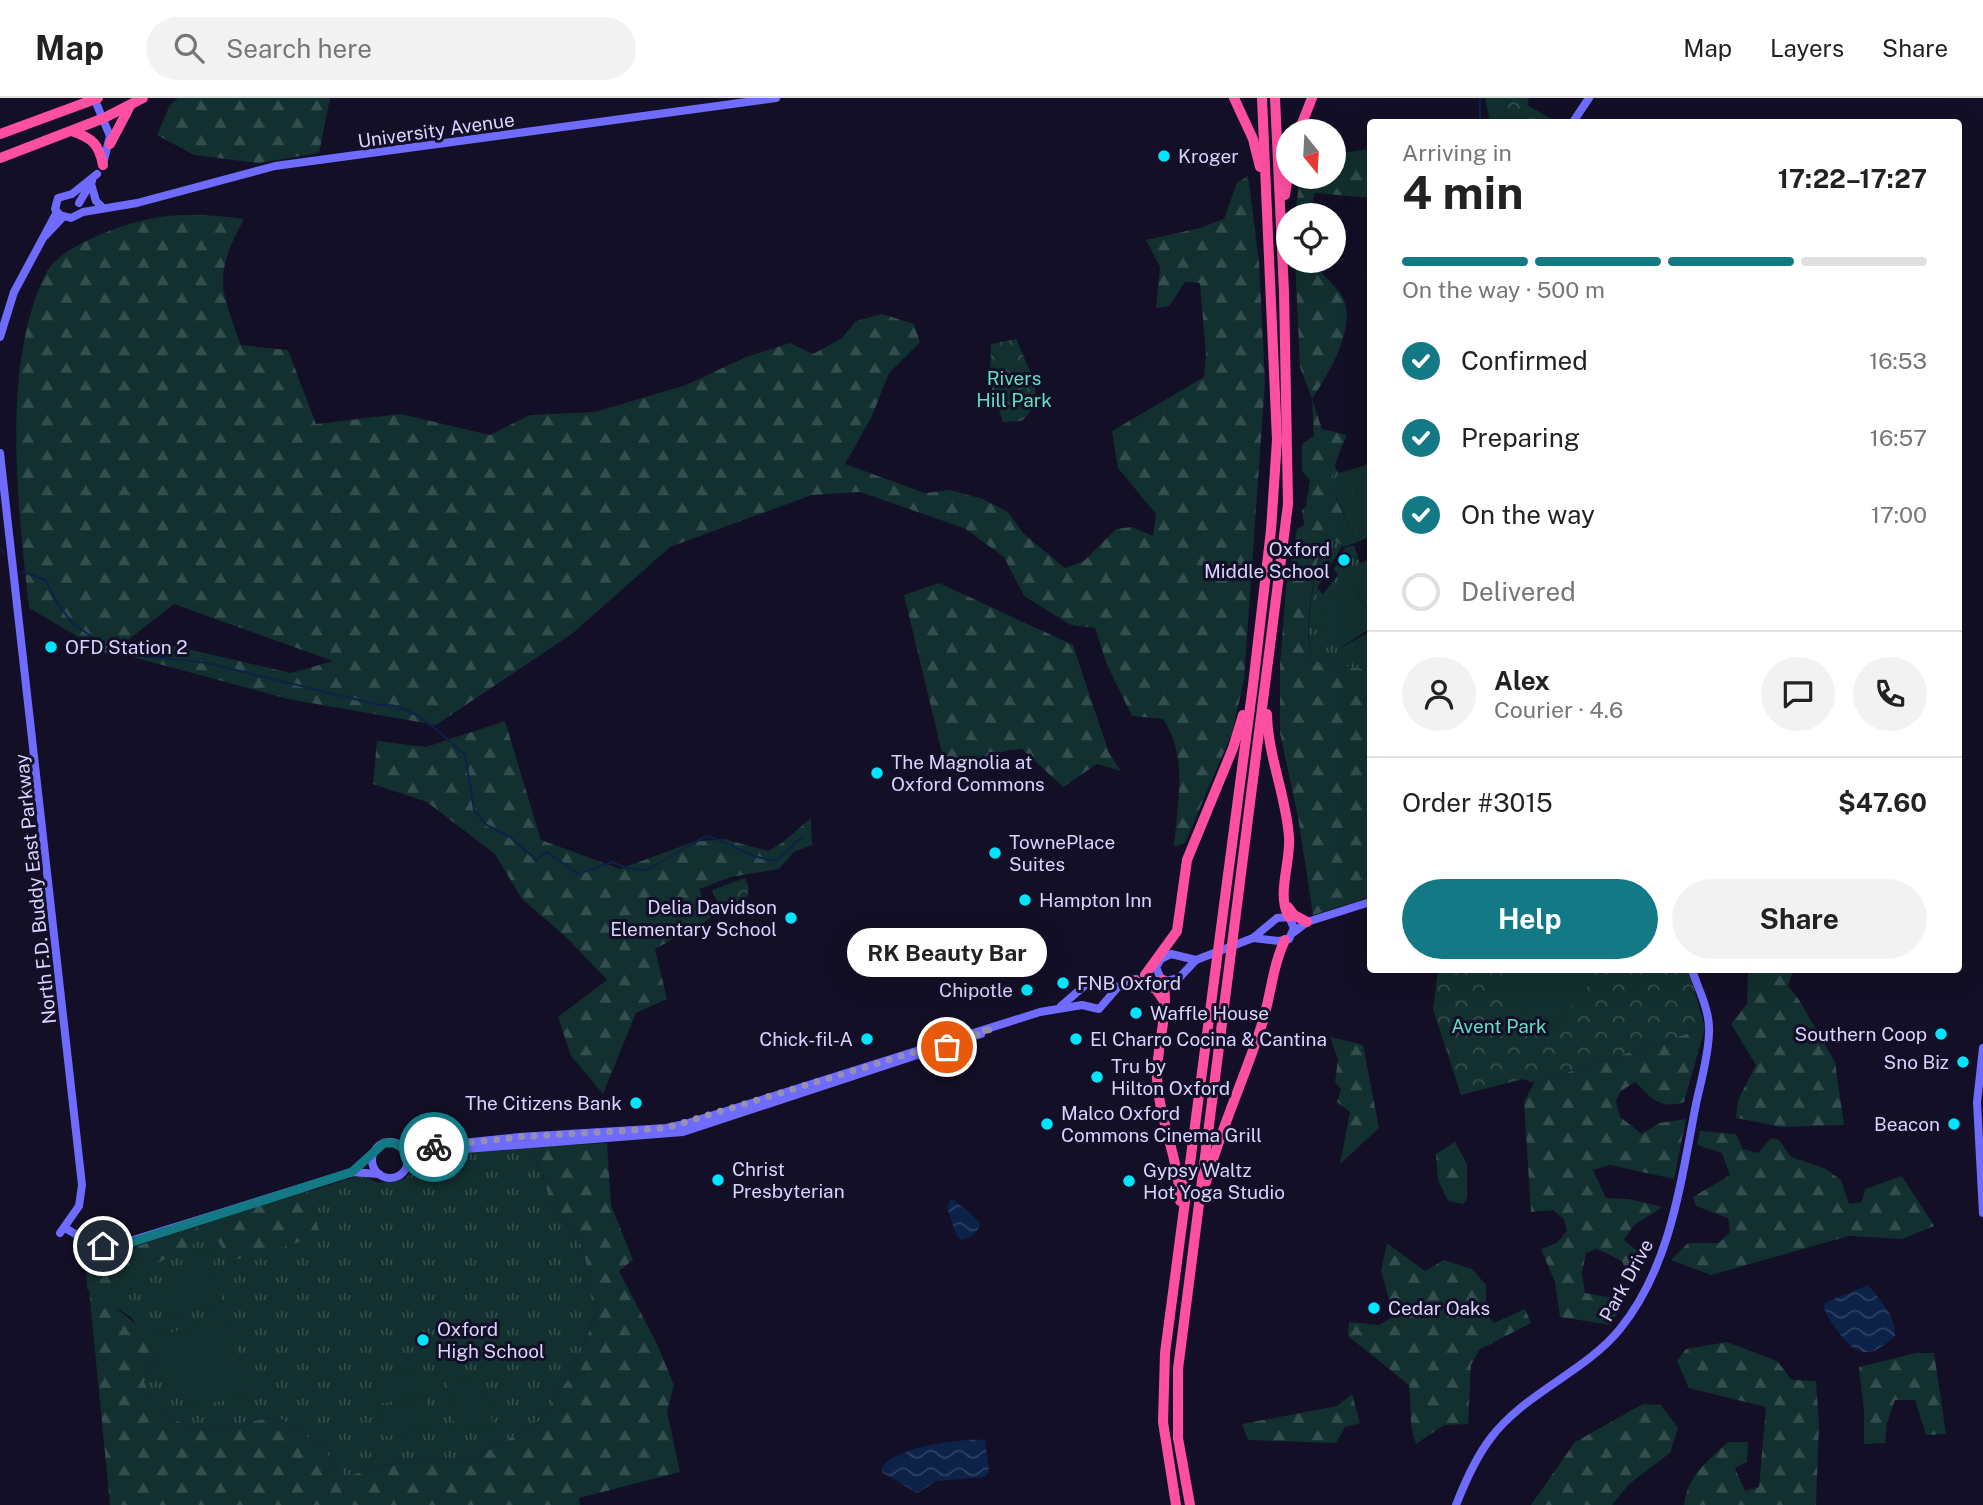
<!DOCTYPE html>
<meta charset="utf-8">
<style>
:root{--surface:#fff;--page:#f2f2f2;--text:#222;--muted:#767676;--line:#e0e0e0;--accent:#137a85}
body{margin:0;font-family:"Public Sans",sans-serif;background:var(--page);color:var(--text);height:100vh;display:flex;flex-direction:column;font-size:26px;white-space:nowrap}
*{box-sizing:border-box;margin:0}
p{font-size:23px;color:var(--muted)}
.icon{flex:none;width:38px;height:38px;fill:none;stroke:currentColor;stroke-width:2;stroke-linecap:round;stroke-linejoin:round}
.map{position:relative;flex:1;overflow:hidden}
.side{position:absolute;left:1367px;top:21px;width:595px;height:854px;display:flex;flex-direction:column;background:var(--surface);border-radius:7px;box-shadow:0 7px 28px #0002}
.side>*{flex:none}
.needle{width:46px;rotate:162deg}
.fabs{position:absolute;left:1276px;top:21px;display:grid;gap:14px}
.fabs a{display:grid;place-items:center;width:70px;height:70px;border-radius:50%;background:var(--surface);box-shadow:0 7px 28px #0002;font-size:35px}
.pin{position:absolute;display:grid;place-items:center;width:60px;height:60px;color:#fff;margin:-30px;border:4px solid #fff;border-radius:50%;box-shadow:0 2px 7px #0007}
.courier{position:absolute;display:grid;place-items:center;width:70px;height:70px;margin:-35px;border:5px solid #137a85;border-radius:50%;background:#fff;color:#222;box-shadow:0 2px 9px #0007}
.bubble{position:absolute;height:49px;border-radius:24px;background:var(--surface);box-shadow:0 7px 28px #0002;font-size:23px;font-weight:700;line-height:49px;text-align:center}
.overview em{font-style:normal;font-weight:700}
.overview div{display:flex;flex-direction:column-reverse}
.overview{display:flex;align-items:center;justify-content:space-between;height:119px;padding:0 35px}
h1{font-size:46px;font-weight:700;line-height:52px}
.bar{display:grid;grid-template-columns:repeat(4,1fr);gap:10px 7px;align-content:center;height:84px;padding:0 35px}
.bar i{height:9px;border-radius:5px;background:var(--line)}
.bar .current{background:var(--accent)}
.bar p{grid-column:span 4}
.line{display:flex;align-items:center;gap:18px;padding:0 35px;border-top:2px solid var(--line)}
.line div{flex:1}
.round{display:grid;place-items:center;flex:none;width:74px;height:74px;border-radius:37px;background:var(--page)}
ol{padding:0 35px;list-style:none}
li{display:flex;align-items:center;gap:21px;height:77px}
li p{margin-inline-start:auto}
li .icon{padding:7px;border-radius:50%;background:var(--accent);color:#fff;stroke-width:4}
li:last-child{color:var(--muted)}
li i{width:38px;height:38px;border:4px solid var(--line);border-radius:50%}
.button{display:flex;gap:14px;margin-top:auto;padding:14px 35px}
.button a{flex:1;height:80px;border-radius:42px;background:var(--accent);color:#fff;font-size:28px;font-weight:700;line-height:80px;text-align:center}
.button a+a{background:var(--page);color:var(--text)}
header{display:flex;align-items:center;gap:42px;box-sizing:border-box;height:98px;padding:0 35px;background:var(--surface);border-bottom:2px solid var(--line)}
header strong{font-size:33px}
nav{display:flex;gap:38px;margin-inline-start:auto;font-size:24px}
.search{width:490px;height:63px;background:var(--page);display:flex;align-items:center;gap:18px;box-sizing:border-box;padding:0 24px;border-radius:38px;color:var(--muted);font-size:26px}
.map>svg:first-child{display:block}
</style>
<header>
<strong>Map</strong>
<div class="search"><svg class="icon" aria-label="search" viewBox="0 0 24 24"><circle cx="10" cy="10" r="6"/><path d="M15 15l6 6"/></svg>Search here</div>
<nav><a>Map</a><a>Layers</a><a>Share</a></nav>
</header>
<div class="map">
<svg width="1983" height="1407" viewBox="0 0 1983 1407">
<defs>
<pattern id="grass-tufts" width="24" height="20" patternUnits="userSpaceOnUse" patternTransform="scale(1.75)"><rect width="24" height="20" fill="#12302f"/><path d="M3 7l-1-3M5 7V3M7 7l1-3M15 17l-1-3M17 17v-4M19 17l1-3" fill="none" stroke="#344d4e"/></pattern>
<pattern id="forest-firs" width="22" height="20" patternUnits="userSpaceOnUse" patternTransform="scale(1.75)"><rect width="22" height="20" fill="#12302f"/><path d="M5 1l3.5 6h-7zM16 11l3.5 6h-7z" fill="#344d4e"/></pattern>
<pattern id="park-crowns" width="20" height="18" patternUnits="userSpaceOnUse" patternTransform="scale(1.75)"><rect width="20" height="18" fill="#12302f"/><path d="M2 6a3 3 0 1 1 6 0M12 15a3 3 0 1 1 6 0" fill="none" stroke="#344d4e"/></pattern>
<pattern id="water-waves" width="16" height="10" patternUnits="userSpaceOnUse" patternTransform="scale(1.75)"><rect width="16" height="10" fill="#0c2248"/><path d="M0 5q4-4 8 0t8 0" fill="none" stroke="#2f4163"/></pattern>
</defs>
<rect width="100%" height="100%" fill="#130f26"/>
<g fill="url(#grass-tufts)">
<polygon points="1370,366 1370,439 1344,449 1353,437 1330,384 1333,367 1339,375"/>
<path d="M1323,433L1342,448L1317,490L1323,496L1338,477L1334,471L1345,450L1354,447L1360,465L1370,462V515L1353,488L1334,497L1338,551L1368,535L1370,572L1312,563C1303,522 1317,474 1323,433Z"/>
<polygon points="533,1049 551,1105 582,1148 598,1210 573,1274 539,1323 479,1358 385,1367 345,1379 319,1347 278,1319 195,1332 158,1314 144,1284 156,1259 132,1220 87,1191 85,1150 102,1154 121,1152 361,1077 378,1085 406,1080 415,1068 465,1055"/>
</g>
<g fill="url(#forest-firs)">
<polygon points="178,0 330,0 319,55 259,65 194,57 157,37 170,7"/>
<polygon points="1370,51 1370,100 1315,95 1309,117 1295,117 1300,79 1334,79 1334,54 1334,56"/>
<path d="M1248,78L1259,164L1265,284L1244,582L1232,635L1185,745L1174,749C1177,707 1189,659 1163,621L1132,618L1107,567L1095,530L1071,527L1024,498L1004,459L964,430L860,394L812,397L670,449L573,535L436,627L288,601L122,556L129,548L166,546L291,575L333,563L174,506L109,557L29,510C18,407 0,265 47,173C60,153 88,142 109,133C157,114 194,114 244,121C213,179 220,188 241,247L288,252L316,326L401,316L490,337L530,317L595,314L686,287L746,259L790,245L813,256L842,240L856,223L882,216L914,226L920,244L889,275L872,318L845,366L925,395L950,392L983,401L1008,414L1024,436L1065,470L1084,463L1116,431L1132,429L1153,438L1156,416L1118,370L1112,333L1204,279L1206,256L1200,185L1185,184L1169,208L1156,210L1160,169L1146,142L1200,130L1224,121L1237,85Z"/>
<path d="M1295,163H1311C1320,174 1332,184 1340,195C1361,224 1328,276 1312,301L1322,331L1347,337C1324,386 1332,390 1353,437L1344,449L1323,434C1316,475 1302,522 1312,563L1370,572V799L1313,817L1298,719L1280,635V567L1286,489L1297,431L1304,427L1302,412L1306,408L1310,382L1302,373V346L1314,338L1312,301L1300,269Z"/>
<polygon points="939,485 1073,547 1109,655 1121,673 1097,666 1063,689 1022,651 1009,652 946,671 904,497"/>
<polygon points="505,623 541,742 620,771 693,744 724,741 768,753 782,745 811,720 812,747 794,754 779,771 731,779 699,791 711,820 655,851 667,901 636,915 603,996 571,958 558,919 607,882 568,841 522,801 495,756 427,704 373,686 377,643 426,649"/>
<polygon points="1748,872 1793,872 1788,888 1799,902 1835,964 1844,1027 1781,1029 1736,1020 1738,1002 1756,967 1731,926 1747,906"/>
<path d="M1705,930L1684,1004C1660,1012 1651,1000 1635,984L1621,993L1616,1003L1620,1019L1642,1036L1659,1025L1686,1021L1674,1081L1610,1067L1593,1072L1606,1100L1629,1101L1663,1109L1634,1127L1624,1142L1647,1161L1628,1178L1622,1163L1597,1151L1586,1155L1582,1175L1585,1195L1624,1202L1611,1227L1560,1219L1555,1184L1541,1151L1557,1145L1567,1133L1564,1121L1553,1112L1531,1114L1524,1004L1534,985Z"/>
<polygon points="1330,939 1363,947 1379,1030 1340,1066 1350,1014 1337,1004 1341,991 1335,984 1338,961"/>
<polygon points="1700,1033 1736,1036 1743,1051 1758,1055 1771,1040 1779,1042 1791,1059 1824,1070 1841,1082 1849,1106 1862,1104 1865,1091 1902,1078 1934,1128 1902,1141 1849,1138 1711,1177 1671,1162 1688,1145 1719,1145 1730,1134 1728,1120 1696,1108 1693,1099 1730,1077 1722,1055 1697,1047"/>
<polygon points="1455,1044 1467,1066 1467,1101 1463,1106 1448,1103 1438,1082 1436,1056"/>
<path d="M607,1045L611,1107L633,1162L619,1173L657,1246L674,1287L667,1314L680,1374L579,1400L580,1407H110L85,1150C121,1160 162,1139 197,1128L201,1142L118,1186L117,1211L151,1238L156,1259L144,1284L159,1314L195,1332L278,1319L319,1347L345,1379L385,1367L479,1358L539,1323L573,1274L598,1211L582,1148L551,1105L533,1049Z"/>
<polygon points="306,1093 321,1138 231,1163 213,1136 210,1123"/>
<path d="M1387,1145L1425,1173L1444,1162L1472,1171L1486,1187V1215L1494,1225L1525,1211L1531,1225L1479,1252L1471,1267L1468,1326L1444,1327L1416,1346C1408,1326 1412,1308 1409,1287L1348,1238L1349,1224L1379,1227L1394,1218L1381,1173Z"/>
<path d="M1727,1244L1777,1263L1792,1282L1816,1283L1819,1326L1816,1407H1684C1687,1379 1708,1362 1728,1344H1748L1747,1364L1735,1370L1745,1393L1759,1389L1766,1309L1689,1290L1677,1263L1686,1251Z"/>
<polygon points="1916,1255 1934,1255 1946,1336 1926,1337 1915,1302 1895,1302 1887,1325 1885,1345 1864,1346 1864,1313 1859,1269"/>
<polygon points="1352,1296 1360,1325 1345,1329 1336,1345 1248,1342 1242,1326 1337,1308"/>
<polygon points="1643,1306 1661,1307 1678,1330 1670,1355 1629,1386 1612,1407 1531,1407 1575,1344"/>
</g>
<g fill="url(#park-crowns)">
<polygon points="1485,0 1529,0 1527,7 1557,24 1490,24"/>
<polygon points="1016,241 1034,282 1037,306 1022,323 1003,324 990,285 991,246"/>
<polygon points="745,780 749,790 744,813 724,819 712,792"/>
<polygon points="1438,872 1689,872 1705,930 1534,985 1523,981 1461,997 1433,911"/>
</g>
<g fill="#12302f">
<polygon points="1505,3 1505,12 1517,11 1525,16 1522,23 1500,24 1490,19 1491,5"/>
<polygon points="1370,385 1370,428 1352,433 1339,395"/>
<path d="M1353,488L1370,516V531L1338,551L1326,538C1320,515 1328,492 1353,488Z"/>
<polygon points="1516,872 1573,872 1593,882 1551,931 1547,932 1496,889"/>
<path d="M210,1151L216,1172L212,1173L221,1201L217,1206L170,1219C161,1185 177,1160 210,1151Z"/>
<path d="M214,1225H222L230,1230L249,1297C177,1314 170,1311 151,1238Z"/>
<polygon points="419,1269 425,1297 379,1306 373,1278"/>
<polygon points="483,1276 493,1327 456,1335 446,1284"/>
<polygon points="425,1301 431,1329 385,1338 380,1309"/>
</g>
<g fill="url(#water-waves)">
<path d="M950,1102H954L980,1124C978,1135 973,1139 962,1142L957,1139L947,1109Z"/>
<path d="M1868,1187C1879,1200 1897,1220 1895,1238C1870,1261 1857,1260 1837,1232C1832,1225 1826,1217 1823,1208L1826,1204Z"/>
<path d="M985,1342L989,1374L985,1379L937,1383L917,1395L883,1375L881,1370C895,1349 960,1340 985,1342Z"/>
</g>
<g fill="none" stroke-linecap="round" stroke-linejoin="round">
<g stroke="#0c2248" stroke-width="2">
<polyline points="1480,24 1480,0"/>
<polyline points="0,450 4,455"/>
<path d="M23,474L46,482L55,502L73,526L103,546L144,558L207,565L379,607C411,603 443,638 465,657L474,711L485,726L510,739L536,762L547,754L578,776L612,764L627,770L647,772L706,738C733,744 749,762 777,762L803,738"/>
</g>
<g stroke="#6f6bff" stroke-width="8">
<polyline points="94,0 110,38 103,66"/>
<polyline points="1573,24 1589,0"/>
<polyline points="97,76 72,96 58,100 55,111 60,117 71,120 83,114 137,105 275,68 776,0"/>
<polyline points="91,86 96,103 103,110"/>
<polyline points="79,105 92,83"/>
<polyline points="45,138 63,119"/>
<polyline points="0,239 14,194 57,114"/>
<polyline points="0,355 82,1087 79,1108 60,1135"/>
<polygon points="1289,819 1294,830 1289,841 1279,843 1253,840 1277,820"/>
<polyline points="1294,834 1307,824 1370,804"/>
<polygon points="1171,856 1196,862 1179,880 1166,883 1160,879 1156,869 1161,861"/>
<polyline points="1196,862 1253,840"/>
<polyline points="1061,908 1089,884 1118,889"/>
<polyline points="1983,950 1977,1004 1983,1115"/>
<circle cx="390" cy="1062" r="18"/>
<polyline points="404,1051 519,1039 666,1030 685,1026 1040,914 1082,907 1099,911 1118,889 1136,881"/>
<polyline points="407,1066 465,1051 683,1034 981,936"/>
<polyline points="352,1074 373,1055"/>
<polyline points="65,1130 89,1144 117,1147 352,1074 379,1076"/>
<path d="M1456,1407C1465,1384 1475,1361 1490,1341C1524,1295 1584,1275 1620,1231C1671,1168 1681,1083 1696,1006C1701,983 1709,956 1709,933C1710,913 1698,890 1692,872"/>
</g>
<g stroke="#ff4fa3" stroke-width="10">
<polyline points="1234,0 1253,41 1260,69"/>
<path d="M72,33C92,40 99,46 103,67"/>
<polyline points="1299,33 1312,0"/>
<polyline points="0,36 98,0"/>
<polyline points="110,46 130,8"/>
<polyline points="0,60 104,20 143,0"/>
<polyline points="1285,97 1288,77"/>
<path d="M1267,616C1268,659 1286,697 1289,739C1291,764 1276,797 1289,819"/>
<polyline points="1288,809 1294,817 1307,824"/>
<polyline points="1145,877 1177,833 1187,762 1233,650 1243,617"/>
<polyline points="1132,882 1156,891 1164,903"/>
<path d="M1163,882C1170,913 1156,948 1157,980C1159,1022 1179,1060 1180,1103"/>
<path d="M1206,1084C1221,1030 1245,979 1262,926C1271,898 1272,869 1285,842"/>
<polyline points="1176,1407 1163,1324 1165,1255 1253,587 1271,432 1277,342 1262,0"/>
<polyline points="1190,1407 1178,1340 1178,1271 1288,406 1284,194 1275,0"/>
</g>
</g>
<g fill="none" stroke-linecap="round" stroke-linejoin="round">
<polyline stroke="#948fb3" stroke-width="7" stroke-dasharray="0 12.6" points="434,1049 519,1039 666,1030 993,930 947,949"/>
<polyline stroke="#137a85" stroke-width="9" points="103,1148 132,1144 352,1074 384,1045 394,1045 404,1051 434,1049"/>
</g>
<g fill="#00e5ff" stroke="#130f26" stroke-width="2.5">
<circle cx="1164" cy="58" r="7"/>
<circle cx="1344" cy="462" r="7"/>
<circle cx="51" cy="549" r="7"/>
<circle cx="877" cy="675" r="7"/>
<circle cx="995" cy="755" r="7"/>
<circle cx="1025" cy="802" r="7"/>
<circle cx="791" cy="820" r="7"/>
<circle cx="1063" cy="885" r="7"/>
<circle cx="1027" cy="892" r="7"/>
<circle cx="1136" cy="915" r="7"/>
<circle cx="1941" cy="936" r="7"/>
<circle cx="867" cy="941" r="7"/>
<circle cx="1076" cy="941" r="7"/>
<circle cx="1963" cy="964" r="7"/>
<circle cx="1097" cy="979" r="7"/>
<circle cx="636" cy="1005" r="7"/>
<circle cx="1047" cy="1026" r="7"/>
<circle cx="1954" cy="1026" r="7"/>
<circle cx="718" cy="1082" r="7"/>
<circle cx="1129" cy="1083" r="7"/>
<circle cx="1374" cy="1210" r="7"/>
<circle cx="423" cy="1242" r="7"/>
</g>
<g text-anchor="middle" stroke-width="6" stroke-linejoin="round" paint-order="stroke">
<g font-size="19" fill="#d9d4ff" stroke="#130f26">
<text transform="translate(436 32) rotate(-8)" y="7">University Avenue</text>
<text transform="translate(35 791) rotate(-96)" y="7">North F.D. Buddy East Parkway</text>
<text transform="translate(1626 1182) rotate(-61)" y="7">Park Drive</text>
</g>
<g font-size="19" fill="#d9d4ff" stroke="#130f26" text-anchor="start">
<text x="1178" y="65">Kroger</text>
<text x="1330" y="458" text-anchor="end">Oxford<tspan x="1330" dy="22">Middle School</tspan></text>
<text x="65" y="556">OFD Station 2</text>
<text x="891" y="671">The Magnolia at<tspan x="891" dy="22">Oxford Commons</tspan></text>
<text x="1009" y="751">TownePlace<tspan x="1009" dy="22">Suites</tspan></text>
<text x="1039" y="809">Hampton Inn</text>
<text x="777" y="816" text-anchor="end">Delia Davidson<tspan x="777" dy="22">Elementary School</tspan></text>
<text x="1077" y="892">FNB Oxford</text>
<text x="1013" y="899" text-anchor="end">Chipotle</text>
<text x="1150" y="922">Waffle House</text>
<text x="1927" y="943" text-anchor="end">Southern Coop</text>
<text x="853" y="948" text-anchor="end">Chick-fil-A</text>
<text x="1090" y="948">El Charro Cocina &amp; Cantina</text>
<text x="1949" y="971" text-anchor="end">Sno Biz</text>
<text x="1111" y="975">Tru by<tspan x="1111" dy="22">Hilton Oxford</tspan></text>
<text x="622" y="1012" text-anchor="end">The Citizens Bank</text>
<text x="1061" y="1022">Malco Oxford<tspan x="1061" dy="22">Commons Cinema Grill</tspan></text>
<text x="1940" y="1033" text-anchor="end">Beacon</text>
<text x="732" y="1078">Christ<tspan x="732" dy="22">Presbyterian</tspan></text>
<text x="1143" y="1079">Gypsy Waltz<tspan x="1143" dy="22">Hot Yoga Studio</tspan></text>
<text x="1388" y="1217">Cedar Oaks</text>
<text x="437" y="1238">Oxford<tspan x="437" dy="22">High School</tspan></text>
</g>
<g font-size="19" fill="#5fe0c0" stroke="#130f26">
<text x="1014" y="287">Rivers<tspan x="1014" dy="22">Hill Park</tspan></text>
<text x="1499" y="935">Avent Park</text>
</g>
</g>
</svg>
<div class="fabs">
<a><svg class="needle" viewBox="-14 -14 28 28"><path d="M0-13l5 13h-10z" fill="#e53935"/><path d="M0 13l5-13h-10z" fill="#767676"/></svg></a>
<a><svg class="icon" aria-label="locate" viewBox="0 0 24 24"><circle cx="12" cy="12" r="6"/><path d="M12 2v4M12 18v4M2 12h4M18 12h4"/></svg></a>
</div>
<div class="pin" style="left:947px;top:949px;background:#ea580c"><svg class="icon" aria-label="bag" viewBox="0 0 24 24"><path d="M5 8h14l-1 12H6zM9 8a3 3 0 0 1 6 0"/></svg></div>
<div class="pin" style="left:103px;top:1148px;background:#1f2937"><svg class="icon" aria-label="home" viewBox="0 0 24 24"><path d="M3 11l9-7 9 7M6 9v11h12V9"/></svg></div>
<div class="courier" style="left:434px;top:1049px"><svg class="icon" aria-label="bike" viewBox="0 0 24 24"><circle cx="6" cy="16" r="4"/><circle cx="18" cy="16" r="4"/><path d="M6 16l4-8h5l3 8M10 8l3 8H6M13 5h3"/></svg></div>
<div class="bubble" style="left:847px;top:830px;width:200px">RK Beauty Bar</div>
<section class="side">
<div class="overview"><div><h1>4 min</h1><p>Arriving in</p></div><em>17:22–17:27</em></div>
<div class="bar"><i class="current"></i><i class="current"></i><i class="current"></i><i></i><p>On the way · 500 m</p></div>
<ol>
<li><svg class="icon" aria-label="check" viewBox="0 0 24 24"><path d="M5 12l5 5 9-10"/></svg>Confirmed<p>16:53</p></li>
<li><svg class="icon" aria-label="check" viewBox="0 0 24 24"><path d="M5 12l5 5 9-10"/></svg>Preparing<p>16:57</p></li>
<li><svg class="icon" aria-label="check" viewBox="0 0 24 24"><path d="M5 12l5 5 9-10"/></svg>On the way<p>17:00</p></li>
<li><i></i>Delivered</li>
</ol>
<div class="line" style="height:126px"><a class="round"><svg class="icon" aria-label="person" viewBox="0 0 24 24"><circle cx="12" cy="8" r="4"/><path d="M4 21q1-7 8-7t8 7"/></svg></a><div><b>Alex</b><p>Courier · 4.6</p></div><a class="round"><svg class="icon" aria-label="chat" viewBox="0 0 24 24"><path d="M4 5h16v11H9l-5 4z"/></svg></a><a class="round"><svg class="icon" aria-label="phone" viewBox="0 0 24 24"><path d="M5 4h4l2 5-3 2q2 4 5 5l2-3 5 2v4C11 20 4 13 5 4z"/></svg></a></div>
<div class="line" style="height:91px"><div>Order #3015</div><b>$47.60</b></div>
<div class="button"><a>Help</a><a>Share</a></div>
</section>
</div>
